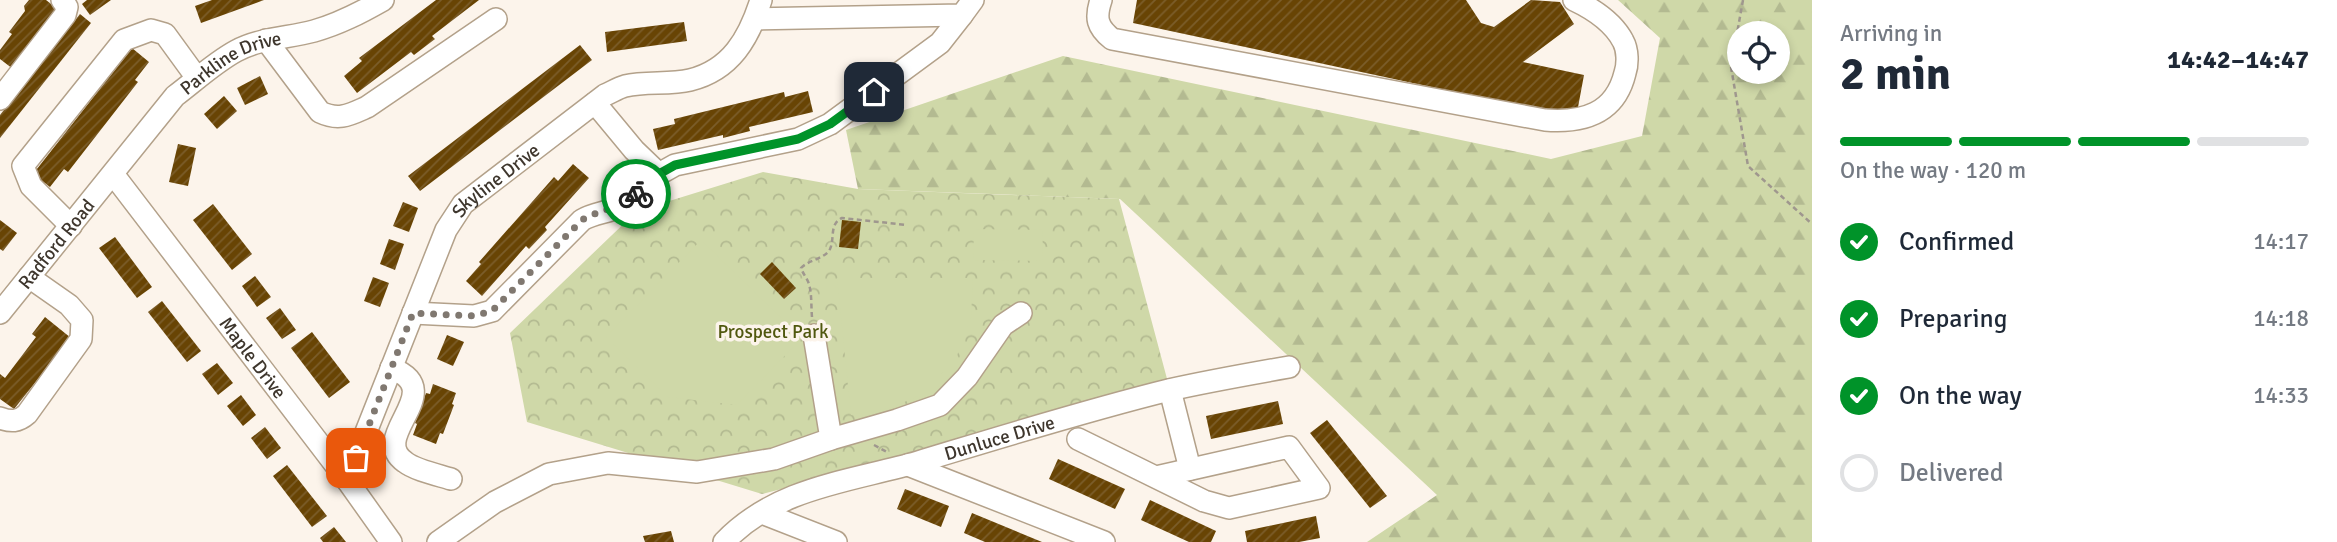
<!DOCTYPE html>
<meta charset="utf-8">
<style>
:root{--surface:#fff;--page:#f2f2f3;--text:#1f2937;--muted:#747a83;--line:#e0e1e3;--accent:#009329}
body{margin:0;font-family:Signika,sans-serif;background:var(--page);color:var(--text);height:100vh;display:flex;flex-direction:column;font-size:26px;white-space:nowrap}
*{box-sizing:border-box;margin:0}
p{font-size:23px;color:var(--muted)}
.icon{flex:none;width:38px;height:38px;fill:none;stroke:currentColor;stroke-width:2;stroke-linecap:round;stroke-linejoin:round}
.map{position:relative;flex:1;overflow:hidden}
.sheet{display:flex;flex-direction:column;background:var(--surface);width:525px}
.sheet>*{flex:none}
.buttons{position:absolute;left:1727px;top:21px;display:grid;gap:14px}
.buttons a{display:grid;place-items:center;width:63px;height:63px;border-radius:50%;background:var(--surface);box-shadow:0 4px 10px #0003;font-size:35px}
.pin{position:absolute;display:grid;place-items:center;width:60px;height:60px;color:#fff;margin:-30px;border-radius:14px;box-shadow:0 4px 10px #0006}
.courier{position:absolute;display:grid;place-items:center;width:70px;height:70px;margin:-35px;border:5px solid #009329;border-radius:50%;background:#fff;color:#222;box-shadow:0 2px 9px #0007}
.overview em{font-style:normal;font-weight:700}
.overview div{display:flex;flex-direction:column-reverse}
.overview{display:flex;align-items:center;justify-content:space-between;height:119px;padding:0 28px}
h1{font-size:46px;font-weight:700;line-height:52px}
.bar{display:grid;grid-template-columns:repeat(4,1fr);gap:10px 7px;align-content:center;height:84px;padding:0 28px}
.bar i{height:9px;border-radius:5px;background:var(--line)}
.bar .on{background:var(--accent)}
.bar p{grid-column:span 4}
ol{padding:0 28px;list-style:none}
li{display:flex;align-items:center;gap:21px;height:77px}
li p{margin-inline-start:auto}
li .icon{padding:7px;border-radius:50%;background:var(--accent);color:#fff;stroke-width:4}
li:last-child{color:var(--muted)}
li i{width:38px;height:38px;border:4px solid var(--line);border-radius:50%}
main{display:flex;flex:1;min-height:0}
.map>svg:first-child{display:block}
</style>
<main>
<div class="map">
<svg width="1812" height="542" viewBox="0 0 1812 542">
<defs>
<pattern id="forest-firs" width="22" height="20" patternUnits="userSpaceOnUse" patternTransform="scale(1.75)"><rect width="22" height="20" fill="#cfd8a8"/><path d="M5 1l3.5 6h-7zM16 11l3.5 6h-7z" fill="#b3ba91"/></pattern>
<pattern id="park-crowns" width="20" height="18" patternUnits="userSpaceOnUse" patternTransform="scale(1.75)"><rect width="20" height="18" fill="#cfd8a8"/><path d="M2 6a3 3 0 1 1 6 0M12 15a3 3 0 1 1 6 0" fill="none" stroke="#b3ba91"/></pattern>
<pattern id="building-hatch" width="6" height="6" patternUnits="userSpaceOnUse" patternTransform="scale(1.75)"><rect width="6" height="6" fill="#684404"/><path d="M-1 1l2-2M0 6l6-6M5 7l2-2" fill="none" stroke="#7b5d2a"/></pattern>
</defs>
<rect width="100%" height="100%" fill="#fcf4eb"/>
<path fill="url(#forest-firs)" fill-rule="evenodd" d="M1618,0H1812V542H1367L1437,495L1120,199L858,189L846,130L1063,56L1551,159L1642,136L1660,38ZM1740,33H1778V72H1740Z"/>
<polygon fill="url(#park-crowns)" points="763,172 858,189 1119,199 1170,390 762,494 527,422 510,333 637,211"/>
<g fill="#cfd8a8">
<polygon points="974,229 1043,230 1042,261 973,260"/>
<polygon points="701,240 802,338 737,405 668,397 606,337"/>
<polygon points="837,278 973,278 971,318 955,361 920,395 891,408 851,415"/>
</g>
<g fill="url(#building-hatch)">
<polygon points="29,0 46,0 60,11 13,69 0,59 0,50 12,34 9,32 25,11 24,6"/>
<polygon points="87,0 111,0 90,15 82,4"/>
<polygon points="212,0 264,0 201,23 195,6"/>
<polygon points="436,0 479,0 432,36 435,39 414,55 411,52 357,93 344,76 362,61 359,58"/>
<polygon points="1137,0 1466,0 1481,23 1494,27 1531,0 1560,2 1574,24 1523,62 1584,75 1576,118 1133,23"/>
<polygon points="80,14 91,23 0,138 0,115"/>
<polygon points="684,22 687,41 607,52 605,32"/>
<polygon points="580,45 592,60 420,191 408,176"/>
<polygon points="132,48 149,62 135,80 138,82 68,172 64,169 50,187 33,174"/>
<polygon points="260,76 268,94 245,105 237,88"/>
<polygon points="808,91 813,112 749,127 750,131 723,138 723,135 658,150 653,129 675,124 674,119 784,92 785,97"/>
<polygon points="224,96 237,111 217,129 204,114"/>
<polygon points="178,144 196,148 188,186 169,182"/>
<polygon points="573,164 589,178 545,227 547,230 529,249 526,246 482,296 466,281 481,264 479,262 554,177 558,181"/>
<polygon points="403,202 418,208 409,232 393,226"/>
<polygon points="213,204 252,254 232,270 193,220"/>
<polygon points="0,220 17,233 3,251 0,249"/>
<polygon points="842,220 861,222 858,249 839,247"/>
<polygon points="115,237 152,287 137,298 99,248"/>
<polygon points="389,239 404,244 395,270 380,264"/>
<polygon points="772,262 796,288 784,299 760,274"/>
<polygon points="255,276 271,297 257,307 242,286"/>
<polygon points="373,277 389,283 380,307 364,301"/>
<polygon points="162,301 201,351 187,362 148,312"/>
<polygon points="280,308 296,330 282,339 266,318"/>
<polygon points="45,317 71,338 14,409 0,399 0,374 5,378 36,337 32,334"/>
<polygon points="312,332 350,382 329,398 291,348"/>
<polygon points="447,335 464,342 453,366 437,359"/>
<polygon points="217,363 233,383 218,395 202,374"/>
<polygon points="433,384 456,393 452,404 454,405 443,434 440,433 436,444 413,435 417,424 415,423 426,393 430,394"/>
<polygon points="241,395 256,415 243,426 227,406"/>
<polygon points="1278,401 1283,424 1211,439 1206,416"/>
<polygon points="1327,420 1387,496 1370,508 1310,433"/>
<polygon points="265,427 281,448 267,459 251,438"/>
<polygon points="1058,459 1125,489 1115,509 1049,479"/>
<polygon points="287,465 327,516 312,527 273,476"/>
<polygon points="905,489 949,506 941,527 897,509"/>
<polygon points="1150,500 1216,531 1211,542 1189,542 1141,520"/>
<polygon points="972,513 1042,542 985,542 964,533"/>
<polygon points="1316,516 1320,538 1299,542 1247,542 1245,531"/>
<polygon points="334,527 346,542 323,542 320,538"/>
<polygon points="671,531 674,542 645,542 643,536"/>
</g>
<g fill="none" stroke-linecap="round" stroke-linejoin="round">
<g stroke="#b3a18a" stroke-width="24">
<g id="minor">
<path d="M1101,0C1095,18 1097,27 1112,39L1545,120C1583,123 1615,114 1625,73C1628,64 1628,50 1623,41C1613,22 1593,9 1574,0"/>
<polyline points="755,19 962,15 973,0"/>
<path d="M266,40L320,112C339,121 349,115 367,107L496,19"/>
<polyline points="0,99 65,15 67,7 62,0"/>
<polyline points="595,103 634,150 659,174 675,165 798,139 830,124 940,43 962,15"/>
<path id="s1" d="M113,174L347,480L391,542"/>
<polyline points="71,226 31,186 23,166 124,40 151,30 165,34 197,78"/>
<path id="s2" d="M0,313L175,96C195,81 214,63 236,51C260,38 288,38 314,31C339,24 360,13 383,0"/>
<path d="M413,313L474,316L492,311L582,220C594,213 606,213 619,207C634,200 647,186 659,174"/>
<path d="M391,368C451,391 367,436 405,462C415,470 438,475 451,479"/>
<polyline points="1170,390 1190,469"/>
<path d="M0,418C11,422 18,422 27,414L81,339L82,320L69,305L29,277"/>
<polyline points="831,439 897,420 940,405 967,377 1003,325 1021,313"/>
<polyline points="1078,439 1204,501 1229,508 1319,488 1289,447 1156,477"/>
<polyline points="908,465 1104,542"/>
<path id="s3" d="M347,480L446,230L463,204L605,95C612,92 618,88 625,86C646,81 669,85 690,80C731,70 749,38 761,0"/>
<polyline points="762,513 836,542"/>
<polyline points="438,542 495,502 549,474 608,463 697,472 774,459 831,439 814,335"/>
<path id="s4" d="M724,542C777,487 848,482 918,462C1001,437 1084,411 1169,390C1209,381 1249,374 1289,367"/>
</g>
</g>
<g stroke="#9f978e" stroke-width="2.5" stroke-dasharray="5 3.5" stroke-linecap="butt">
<polyline points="1743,0 1731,67 1748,166 1812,224"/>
<path d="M812,317C811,306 812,295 809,284C807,278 803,274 801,268C808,260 825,259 830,249C835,238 829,224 842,218L907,225"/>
<polyline points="874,445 887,452"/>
</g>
<use href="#minor" stroke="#fff" stroke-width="21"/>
</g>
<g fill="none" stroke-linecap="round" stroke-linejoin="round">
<path stroke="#807870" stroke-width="7" stroke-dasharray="0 12.6" d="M356,458L413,313L474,316L492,311L582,220C600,209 619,209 636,194"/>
<polyline stroke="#009329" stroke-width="9" points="636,194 659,174 675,165 798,139 830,124 874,92"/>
</g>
<g text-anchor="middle" stroke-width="7" stroke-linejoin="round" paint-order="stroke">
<g font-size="19" fill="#3e362d" stroke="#fcf4eb">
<text dy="7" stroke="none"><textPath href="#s2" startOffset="345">Parkline Drive</textPath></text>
<text dy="7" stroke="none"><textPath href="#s3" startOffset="340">Skyline Drive</textPath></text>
<text dy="7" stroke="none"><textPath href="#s2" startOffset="89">Radford Road</textPath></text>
<text dy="7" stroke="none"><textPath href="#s1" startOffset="231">Maple Drive</textPath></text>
<text dy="7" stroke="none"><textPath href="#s4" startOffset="298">Dunluce Drive</textPath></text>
</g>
<g font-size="19" fill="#50580f" stroke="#fcf4eb">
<text x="773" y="338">Prospect Park</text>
</g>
</g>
</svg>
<div class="buttons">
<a><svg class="icon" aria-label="locate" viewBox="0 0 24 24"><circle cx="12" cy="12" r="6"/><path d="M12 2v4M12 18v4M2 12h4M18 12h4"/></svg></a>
</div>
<div class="pin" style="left:356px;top:458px;background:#ea580c"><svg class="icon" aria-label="bag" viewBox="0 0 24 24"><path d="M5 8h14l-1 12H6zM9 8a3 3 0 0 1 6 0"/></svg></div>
<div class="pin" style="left:874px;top:92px;background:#1f2937"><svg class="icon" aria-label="home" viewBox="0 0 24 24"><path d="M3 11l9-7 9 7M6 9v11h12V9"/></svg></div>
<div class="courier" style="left:636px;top:194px"><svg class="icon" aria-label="bike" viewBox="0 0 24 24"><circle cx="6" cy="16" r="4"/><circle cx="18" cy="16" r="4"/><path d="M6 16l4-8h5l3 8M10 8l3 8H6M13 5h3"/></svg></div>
</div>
<section class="sheet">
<div class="overview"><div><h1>2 min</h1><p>Arriving in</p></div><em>14:42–14:47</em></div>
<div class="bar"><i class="on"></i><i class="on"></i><i class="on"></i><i></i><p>On the way · 120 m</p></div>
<ol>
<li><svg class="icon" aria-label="check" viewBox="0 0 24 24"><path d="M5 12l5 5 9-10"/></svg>Confirmed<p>14:17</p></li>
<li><svg class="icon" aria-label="check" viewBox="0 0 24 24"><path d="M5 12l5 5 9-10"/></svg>Preparing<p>14:18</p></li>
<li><svg class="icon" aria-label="check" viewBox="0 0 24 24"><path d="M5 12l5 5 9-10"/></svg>On the way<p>14:33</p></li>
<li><i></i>Delivered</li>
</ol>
</section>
</main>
